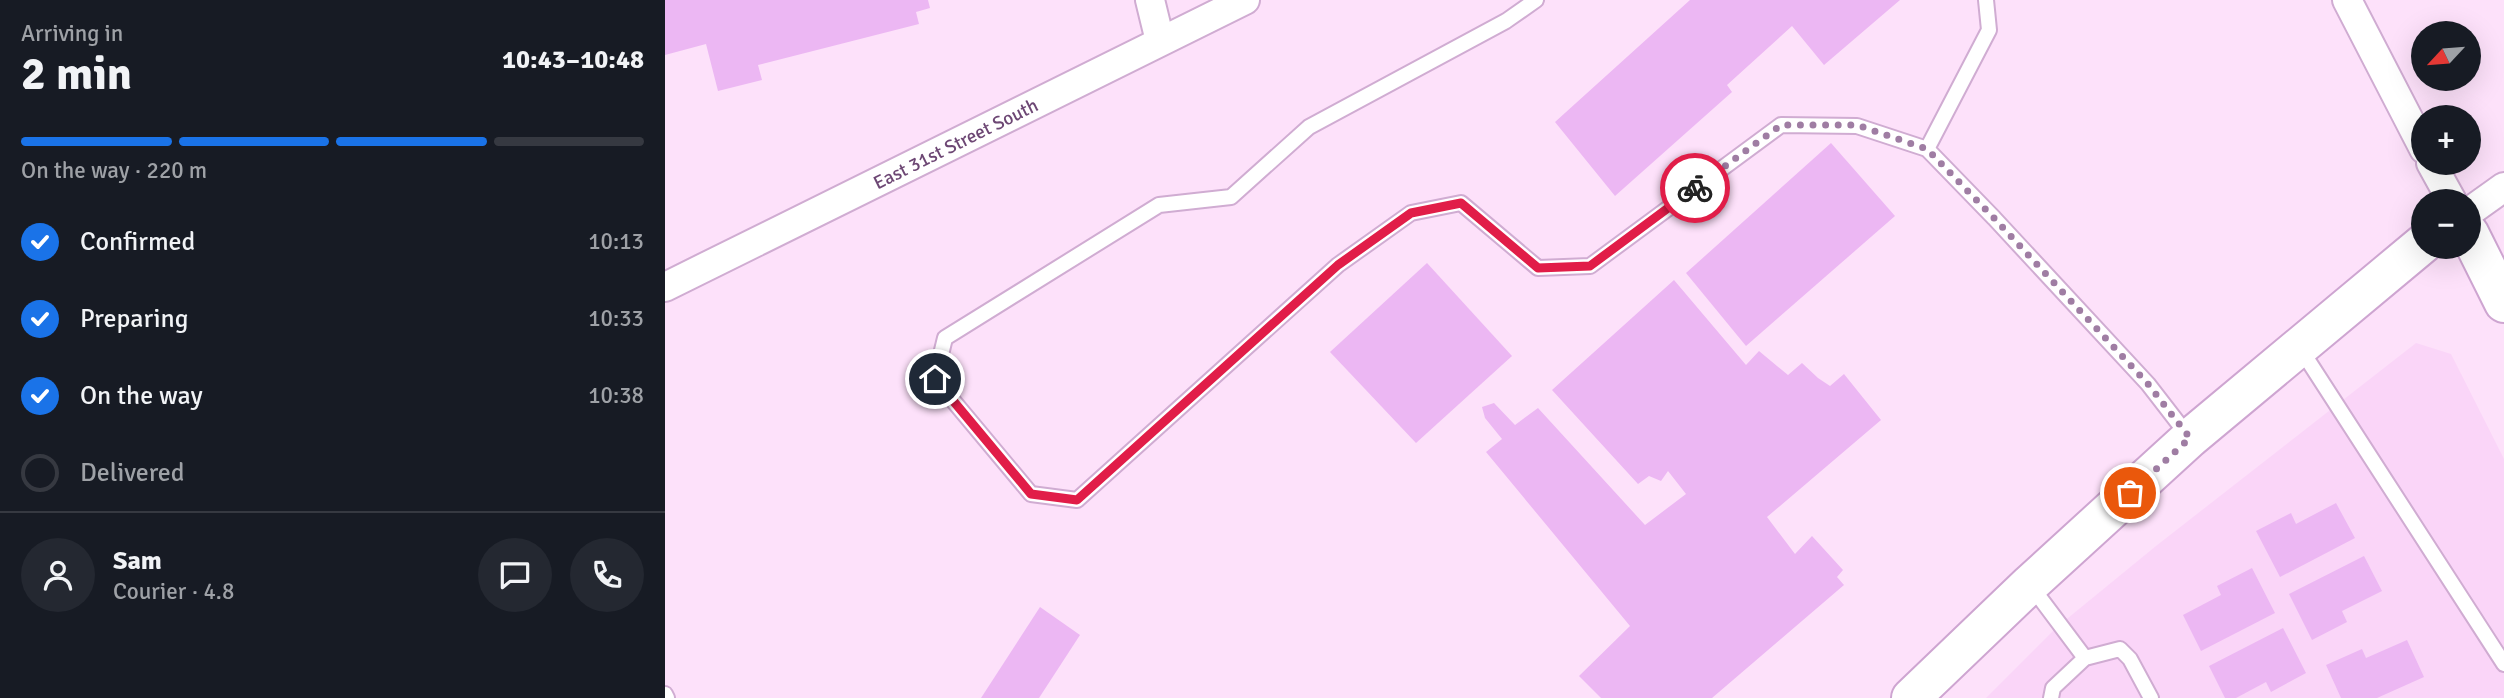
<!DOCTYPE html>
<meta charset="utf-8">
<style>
:root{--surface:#171b24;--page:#242831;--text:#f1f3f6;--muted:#9ea1a6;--line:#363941;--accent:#1a73e8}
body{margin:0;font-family:Signika,sans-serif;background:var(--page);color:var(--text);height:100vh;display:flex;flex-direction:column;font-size:26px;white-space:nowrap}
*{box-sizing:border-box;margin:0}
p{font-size:23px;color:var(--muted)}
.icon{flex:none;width:38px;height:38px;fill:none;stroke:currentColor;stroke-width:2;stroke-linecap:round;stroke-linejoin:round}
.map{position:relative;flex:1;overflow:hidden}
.details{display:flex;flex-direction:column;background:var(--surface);width:665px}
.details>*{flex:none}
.needle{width:46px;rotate:244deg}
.tools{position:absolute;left:1746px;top:21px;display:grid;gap:14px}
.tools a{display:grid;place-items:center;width:70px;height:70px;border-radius:50%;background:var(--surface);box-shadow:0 7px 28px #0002;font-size:35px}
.pin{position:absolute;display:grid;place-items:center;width:60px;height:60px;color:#fff;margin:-30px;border:4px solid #fff;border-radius:50%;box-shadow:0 2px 7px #0007}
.courier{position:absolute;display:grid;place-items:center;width:70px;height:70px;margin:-35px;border:5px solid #e11d48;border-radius:50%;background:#fff;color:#222;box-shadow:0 2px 9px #0007}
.summary em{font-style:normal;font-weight:700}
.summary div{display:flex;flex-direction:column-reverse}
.summary{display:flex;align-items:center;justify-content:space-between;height:119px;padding:0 21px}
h1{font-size:46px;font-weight:700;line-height:52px}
.bar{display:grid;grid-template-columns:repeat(4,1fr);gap:10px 7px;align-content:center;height:84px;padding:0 21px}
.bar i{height:9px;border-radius:5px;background:var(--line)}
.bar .on{background:var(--accent)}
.bar p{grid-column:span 4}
.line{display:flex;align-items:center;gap:18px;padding:0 21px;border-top:2px solid var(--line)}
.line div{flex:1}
.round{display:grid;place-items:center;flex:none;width:74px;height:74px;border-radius:37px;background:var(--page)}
ol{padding:0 21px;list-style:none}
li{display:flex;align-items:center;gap:21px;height:77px}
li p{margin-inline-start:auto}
li .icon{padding:7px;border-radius:50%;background:var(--accent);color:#fff;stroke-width:4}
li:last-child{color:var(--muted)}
li i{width:38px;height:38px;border:4px solid var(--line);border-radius:50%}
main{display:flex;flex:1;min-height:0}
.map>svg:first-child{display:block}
</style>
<main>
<section class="details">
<div class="summary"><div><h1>2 min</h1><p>Arriving in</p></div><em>10:43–10:48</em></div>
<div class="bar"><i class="on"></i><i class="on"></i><i class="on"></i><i></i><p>On the way · 220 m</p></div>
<ol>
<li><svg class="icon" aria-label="check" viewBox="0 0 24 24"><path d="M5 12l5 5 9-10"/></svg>Confirmed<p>10:13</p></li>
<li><svg class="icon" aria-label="check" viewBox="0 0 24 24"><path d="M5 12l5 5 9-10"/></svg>Preparing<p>10:33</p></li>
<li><svg class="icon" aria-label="check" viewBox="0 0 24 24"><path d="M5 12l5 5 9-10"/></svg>On the way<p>10:38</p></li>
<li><i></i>Delivered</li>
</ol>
<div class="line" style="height:126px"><a class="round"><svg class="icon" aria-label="person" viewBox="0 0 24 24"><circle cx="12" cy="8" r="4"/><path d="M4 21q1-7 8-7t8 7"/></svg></a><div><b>Sam</b><p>Courier · 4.8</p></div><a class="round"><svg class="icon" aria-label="chat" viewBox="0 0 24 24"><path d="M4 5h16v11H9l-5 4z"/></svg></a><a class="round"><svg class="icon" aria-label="phone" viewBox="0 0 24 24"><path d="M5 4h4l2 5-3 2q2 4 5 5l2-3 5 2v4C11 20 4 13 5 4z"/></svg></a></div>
</section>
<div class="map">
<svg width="1839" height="698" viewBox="0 0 1839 698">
<rect width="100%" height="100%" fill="#fde1fa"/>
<polygon fill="#fad5f8" points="1751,343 1786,354 1839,459 1839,698 1321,698 1392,627 1491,546"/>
<g fill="#ecb7f3">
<polygon points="0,0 263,0 265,8 251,12 254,24 93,65 97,80 53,91 41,44 0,55"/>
<polygon points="1025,0 1235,0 1159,65 1127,26 1062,85 1067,92 950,196 890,122"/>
<polygon points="1166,143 1230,216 1081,346 1021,273"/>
<polygon points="762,263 847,356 751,443 665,352"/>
<polygon points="1009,280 1081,365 1094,351 1123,375 1137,363 1153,378 1165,386 1179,374 1216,420 1102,517 1130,554 1147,536 1178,570 1172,577 1179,585 1047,698 936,698 914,676 965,626 821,452 837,439 820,418 817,407 829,403 850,425 873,408 980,525 1021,494 1003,471 996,481 984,476 973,484 887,390"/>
<polygon points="1671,503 1690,538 1615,577 1591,531 1626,513 1631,524"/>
<polygon points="1699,556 1717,591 1677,611 1682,622 1647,640 1624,594"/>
<polygon points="1587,568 1610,613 1536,651 1518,615 1556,595 1552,586"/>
<polygon points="375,607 415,635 374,698 316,698"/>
<polygon points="1618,628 1641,673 1606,692 1601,682 1571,698 1560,698 1544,666"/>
<polygon points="1742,640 1759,677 1712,698 1676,698 1661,665 1697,649 1701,658"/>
</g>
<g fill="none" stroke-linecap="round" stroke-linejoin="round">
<g stroke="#d0acd2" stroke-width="18">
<g id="lane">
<polyline points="871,0 841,21 644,127 566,197 494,205 280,338 270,379 366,494 412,500 673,265 746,213 796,203 873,268 925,266 1116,125 1192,126 1262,149 1329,218 1483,384 1524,437"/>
<polyline points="1262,149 1324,30 1321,0"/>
<polyline points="1635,348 1839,664"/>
<polyline points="1366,586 1420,658"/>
<polyline points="0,694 2,698"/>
<polyline points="1386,698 1388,688 1420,658 1455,649 1465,659 1486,698"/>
</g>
</g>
<g stroke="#d0acd2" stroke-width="32">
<g id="street">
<polyline points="485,0 495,41"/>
<polyline points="1682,0 1759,149"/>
<polyline points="1766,163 1787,201"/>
<polyline points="1804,212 1839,187"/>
<path id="s1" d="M0,287L580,0"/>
</g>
</g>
<g stroke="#cea5d1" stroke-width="42">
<g id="secondary">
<polyline points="1804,233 1839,303"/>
<polyline points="1246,698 1365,584 1525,438 1759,243"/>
</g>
</g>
<use href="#lane" stroke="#fff" stroke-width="14"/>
<use href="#street" stroke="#fff" stroke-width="28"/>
<use href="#secondary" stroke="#fff" stroke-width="38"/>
</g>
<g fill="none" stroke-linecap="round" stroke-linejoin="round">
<polyline stroke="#9f7da3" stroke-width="7" stroke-dasharray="0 12.6" points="1030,188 1116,125 1192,125 1262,149 1329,218 1483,384 1525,438 1465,493"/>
<polyline stroke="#e11d48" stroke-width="9" points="270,379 366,494 412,500 673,265 746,213 796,203 873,268 925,266 1030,188"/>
</g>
<g text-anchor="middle" stroke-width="5" stroke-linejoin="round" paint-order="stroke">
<g font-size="19" fill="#6d4774" stroke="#ffe7fd">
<text dy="7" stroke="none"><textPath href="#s1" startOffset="324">East 31st Street South</textPath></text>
</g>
</g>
</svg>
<div class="tools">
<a><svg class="needle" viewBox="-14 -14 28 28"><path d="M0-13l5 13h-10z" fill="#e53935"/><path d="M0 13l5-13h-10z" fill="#9ea1a6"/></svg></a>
<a>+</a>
<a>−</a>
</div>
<div class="pin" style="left:1465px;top:493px;background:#ea580c"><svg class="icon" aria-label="bag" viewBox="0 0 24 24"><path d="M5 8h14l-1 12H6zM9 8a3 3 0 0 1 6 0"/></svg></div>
<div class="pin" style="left:270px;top:379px;background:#1f2937"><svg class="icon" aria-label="home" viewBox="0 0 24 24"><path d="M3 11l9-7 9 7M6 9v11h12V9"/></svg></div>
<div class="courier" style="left:1030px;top:188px"><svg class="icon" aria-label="bike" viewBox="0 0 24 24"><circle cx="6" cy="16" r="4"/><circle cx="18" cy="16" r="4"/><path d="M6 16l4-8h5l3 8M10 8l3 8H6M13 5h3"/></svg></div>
</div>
</main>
